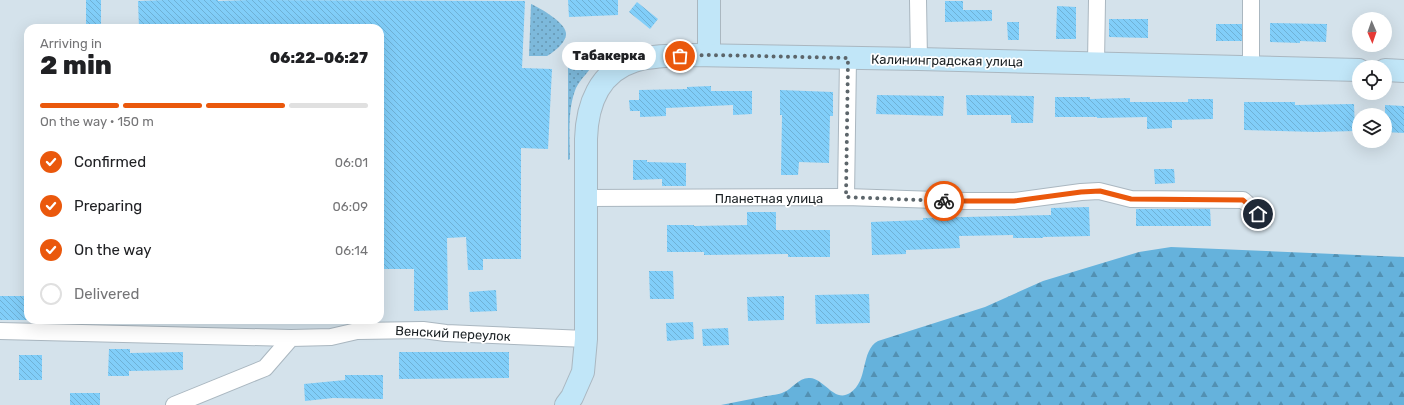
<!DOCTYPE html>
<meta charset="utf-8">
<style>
:root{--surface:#fff;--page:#f2f2f2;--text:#202124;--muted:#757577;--line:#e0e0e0;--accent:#ea580c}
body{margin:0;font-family:Rubik,sans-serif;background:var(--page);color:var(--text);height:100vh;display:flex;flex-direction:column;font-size:15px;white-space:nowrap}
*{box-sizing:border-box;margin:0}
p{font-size:13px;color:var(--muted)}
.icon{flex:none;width:22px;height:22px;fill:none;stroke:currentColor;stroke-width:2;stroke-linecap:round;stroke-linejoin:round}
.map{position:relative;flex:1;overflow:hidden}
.side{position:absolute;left:24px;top:24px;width:360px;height:300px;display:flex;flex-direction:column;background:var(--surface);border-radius:12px;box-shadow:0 4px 16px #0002}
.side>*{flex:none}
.needle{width:26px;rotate:178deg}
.tools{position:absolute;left:1352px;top:12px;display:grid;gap:8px}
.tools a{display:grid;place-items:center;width:40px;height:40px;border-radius:50%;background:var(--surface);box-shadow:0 4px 16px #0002;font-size:20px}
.pin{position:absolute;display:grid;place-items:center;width:34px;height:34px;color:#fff;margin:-17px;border:2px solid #fff;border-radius:50%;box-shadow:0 1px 4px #0007}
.courier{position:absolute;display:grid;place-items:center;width:40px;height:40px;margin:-20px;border:3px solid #ea580c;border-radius:50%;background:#fff;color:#222;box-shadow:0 1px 5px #0007}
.bubble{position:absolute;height:28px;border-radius:14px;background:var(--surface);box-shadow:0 4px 16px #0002;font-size:13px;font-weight:800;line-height:28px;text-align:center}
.head em{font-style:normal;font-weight:800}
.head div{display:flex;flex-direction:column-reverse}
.head{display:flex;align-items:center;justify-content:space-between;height:68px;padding:0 16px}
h1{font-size:26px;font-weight:800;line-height:30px}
.bar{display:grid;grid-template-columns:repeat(4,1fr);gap:6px 4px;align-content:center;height:48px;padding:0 16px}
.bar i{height:5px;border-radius:3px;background:var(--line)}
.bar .selected{background:var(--accent)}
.bar p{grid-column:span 4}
ol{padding:0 16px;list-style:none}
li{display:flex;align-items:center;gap:12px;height:44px}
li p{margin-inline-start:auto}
li .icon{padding:4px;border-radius:50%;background:var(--accent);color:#fff;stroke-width:4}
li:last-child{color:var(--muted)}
li i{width:22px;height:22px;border:2px solid var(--line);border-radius:50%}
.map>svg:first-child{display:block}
</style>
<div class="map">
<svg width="1404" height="405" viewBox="0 0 1404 405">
<defs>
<pattern id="green-dots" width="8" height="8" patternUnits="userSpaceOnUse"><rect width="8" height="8" fill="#7db9db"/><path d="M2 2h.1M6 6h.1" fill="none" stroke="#6696b1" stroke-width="1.8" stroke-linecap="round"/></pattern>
<pattern id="forest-firs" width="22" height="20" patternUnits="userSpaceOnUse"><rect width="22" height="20" fill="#65b2dc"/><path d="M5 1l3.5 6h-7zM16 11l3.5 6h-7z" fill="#5290b2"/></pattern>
<pattern id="building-back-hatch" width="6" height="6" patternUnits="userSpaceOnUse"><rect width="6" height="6" fill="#81cef9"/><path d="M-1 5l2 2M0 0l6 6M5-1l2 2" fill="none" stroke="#6fb1d5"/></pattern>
</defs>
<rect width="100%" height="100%" fill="#d4e2eb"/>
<g fill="url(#green-dots)">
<path d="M531,4C540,8 565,22 566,33C567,42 554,52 547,56H529Z"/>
<path d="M582,50C591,50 593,54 594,63C589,72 581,78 576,88C567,110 570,137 570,159L568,160V67C569,59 575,54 582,50Z"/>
</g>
<path fill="url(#forest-firs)" d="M1171,247L1404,257V405H721C736,402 751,399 766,396C771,395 779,395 784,392C792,389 799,377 810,378C825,379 834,403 850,393C869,381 860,351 878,341L985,307L1043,281L1139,252Z"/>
<g fill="url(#building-back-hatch)">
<rect x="86" y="0" width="15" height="28"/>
<polygon points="164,0 218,0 218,1 249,0 525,1 522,68 552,69 548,149 521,148 521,259 483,259 483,270 468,270 466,237 447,238 448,310 414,311 414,269 380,269 380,28 139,28 138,1"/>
<polygon points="568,0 618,0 618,15 569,17"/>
<polygon points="945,1 963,1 963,10 992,10 992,21 945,22"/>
<polygon points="637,2 658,19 650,29 629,12"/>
<polygon points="1057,6 1076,7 1076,39 1056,39"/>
<polygon points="1109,19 1148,19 1148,38 1109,37"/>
<polygon points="1007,22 1019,22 1019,40 1008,40"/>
<polygon points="1270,23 1327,24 1326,42 1300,41 1300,43 1270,42"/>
<rect x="1216" y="24" width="26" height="17"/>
<polygon points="711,86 711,91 752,91 752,114 733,115 733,105 666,108 666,116 640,117 640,111 630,111 629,100 639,100 639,90 687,89 687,87"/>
<polygon points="780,90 833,92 833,116 830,116 829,163 799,162 798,175 781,175 782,115 780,115"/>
<polygon points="877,95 944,96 943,116 876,114"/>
<polygon points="966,95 1034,96 1033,123 1011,123 1011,115 967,115"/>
<polygon points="1055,97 1090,97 1090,99 1130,98 1130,102 1188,102 1188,99 1213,99 1213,119 1172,120 1172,128 1147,129 1147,117 1097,118 1097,117 1055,117"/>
<polygon points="1244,102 1295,102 1295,105 1354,104 1355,131 1317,132 1244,130"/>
<polygon points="1385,105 1404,106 1404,133 1385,132"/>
<polygon points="633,160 647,160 647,162 686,163 686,186 662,186 662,179 633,180"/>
<polygon points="1154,169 1174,169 1175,183 1155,184"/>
<polygon points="1089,207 1090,236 1043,237 1043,238 1013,238 1013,235 959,236 960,248 906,250 906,254 872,255 871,222 923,220 923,218 1051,215 1051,208"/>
<polygon points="1136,209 1210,209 1211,226 1136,226"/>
<polygon points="747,212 776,212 776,230 830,230 830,257 788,257 788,254 704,255 704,252 667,252 667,225 694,225 694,226 747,225"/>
<polygon points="649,271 673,271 674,299 650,299"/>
<polygon points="496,290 497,311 470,312 469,292"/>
<polygon points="869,294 870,323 816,324 815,295"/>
<rect x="0" y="296" width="28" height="24"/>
<polygon points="784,296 784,320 748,321 747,297"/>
<polygon points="693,322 694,339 667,341 666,323"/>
<polygon points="728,328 729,345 703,346 702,329"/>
<polygon points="109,349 130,349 130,353 183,352 183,370 129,371 129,376 108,376"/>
<polygon points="399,352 509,352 509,378 399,379"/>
<rect x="19" y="355" width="23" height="25"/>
<polygon points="345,375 383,375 383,399 333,398 305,401 304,384 345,380"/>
<rect x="70" y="393" width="30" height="12"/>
</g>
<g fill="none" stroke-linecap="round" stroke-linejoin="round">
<g stroke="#aab7c0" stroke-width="18">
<g id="street">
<polyline points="918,0 919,59"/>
<polyline points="1251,0 1251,67"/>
<polyline points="1096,63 1097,0"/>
<polyline points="846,197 848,58"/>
<polyline points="585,198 846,197 967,201 1014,201 1081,192 1099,191 1131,199 1243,200 1259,214"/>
<polyline points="0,331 291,338"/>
<polyline points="174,405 265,368 291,338 331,337 357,331 423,330 446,333 586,339"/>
</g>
</g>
<g stroke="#aab7c0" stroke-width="24">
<g id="secondary">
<polyline points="709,0 709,55"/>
<polyline points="1385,70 1404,71"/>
<path d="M566,405L572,397L583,372L586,339V139C587,105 599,72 634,61C652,55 673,56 692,55L919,59L1359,70"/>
</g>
</g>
<use href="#street" stroke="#fff" stroke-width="16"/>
<use href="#secondary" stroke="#c1e6f8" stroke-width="22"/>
</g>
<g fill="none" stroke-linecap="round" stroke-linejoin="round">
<polyline stroke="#5c656a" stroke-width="4" stroke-dasharray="0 7.2" points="680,56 709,55 848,58 846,197 944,201"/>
<polyline stroke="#ea580c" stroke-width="5" points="944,201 1014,201 1081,192 1100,191 1131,199 1243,200 1258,214"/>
</g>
<g text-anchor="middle" stroke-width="3.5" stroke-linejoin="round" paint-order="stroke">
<g font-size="13" fill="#1b2124" stroke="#fff">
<text transform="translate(947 60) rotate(1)" y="5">Калининградская улица</text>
<text x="769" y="203">Планетная улица</text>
<text transform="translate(453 333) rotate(3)" y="5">Венский переулок</text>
</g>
</g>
</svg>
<div class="tools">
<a><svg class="needle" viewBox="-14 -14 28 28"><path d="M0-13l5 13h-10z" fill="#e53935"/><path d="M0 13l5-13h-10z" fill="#757577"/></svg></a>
<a><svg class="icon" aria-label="locate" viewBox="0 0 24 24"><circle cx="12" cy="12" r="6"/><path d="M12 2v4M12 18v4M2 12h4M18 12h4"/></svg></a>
<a><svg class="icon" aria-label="layers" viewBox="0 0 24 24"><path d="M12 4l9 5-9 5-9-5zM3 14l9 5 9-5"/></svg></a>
</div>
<div class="pin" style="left:680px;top:56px;background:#ea580c"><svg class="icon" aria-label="bag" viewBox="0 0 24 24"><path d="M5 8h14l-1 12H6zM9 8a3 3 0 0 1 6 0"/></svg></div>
<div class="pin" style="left:1258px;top:214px;background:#1f2937"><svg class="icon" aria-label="home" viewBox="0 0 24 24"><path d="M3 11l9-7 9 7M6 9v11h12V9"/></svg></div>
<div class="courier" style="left:944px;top:201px"><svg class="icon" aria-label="bike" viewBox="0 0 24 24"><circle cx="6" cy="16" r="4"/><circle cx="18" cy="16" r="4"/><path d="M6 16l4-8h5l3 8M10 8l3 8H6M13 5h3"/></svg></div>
<div class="bubble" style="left:562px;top:42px;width:94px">Табакерка</div>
<section class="side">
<div class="head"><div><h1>2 min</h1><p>Arriving in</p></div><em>06:22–06:27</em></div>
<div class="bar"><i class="selected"></i><i class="selected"></i><i class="selected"></i><i></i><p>On the way · 150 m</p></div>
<ol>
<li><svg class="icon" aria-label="check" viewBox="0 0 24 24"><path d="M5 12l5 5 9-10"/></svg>Confirmed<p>06:01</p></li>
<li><svg class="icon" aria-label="check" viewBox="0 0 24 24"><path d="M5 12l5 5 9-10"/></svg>Preparing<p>06:09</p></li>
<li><svg class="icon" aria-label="check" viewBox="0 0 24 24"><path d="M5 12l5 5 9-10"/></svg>On the way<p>06:14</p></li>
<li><i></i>Delivered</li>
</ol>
</section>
</div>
